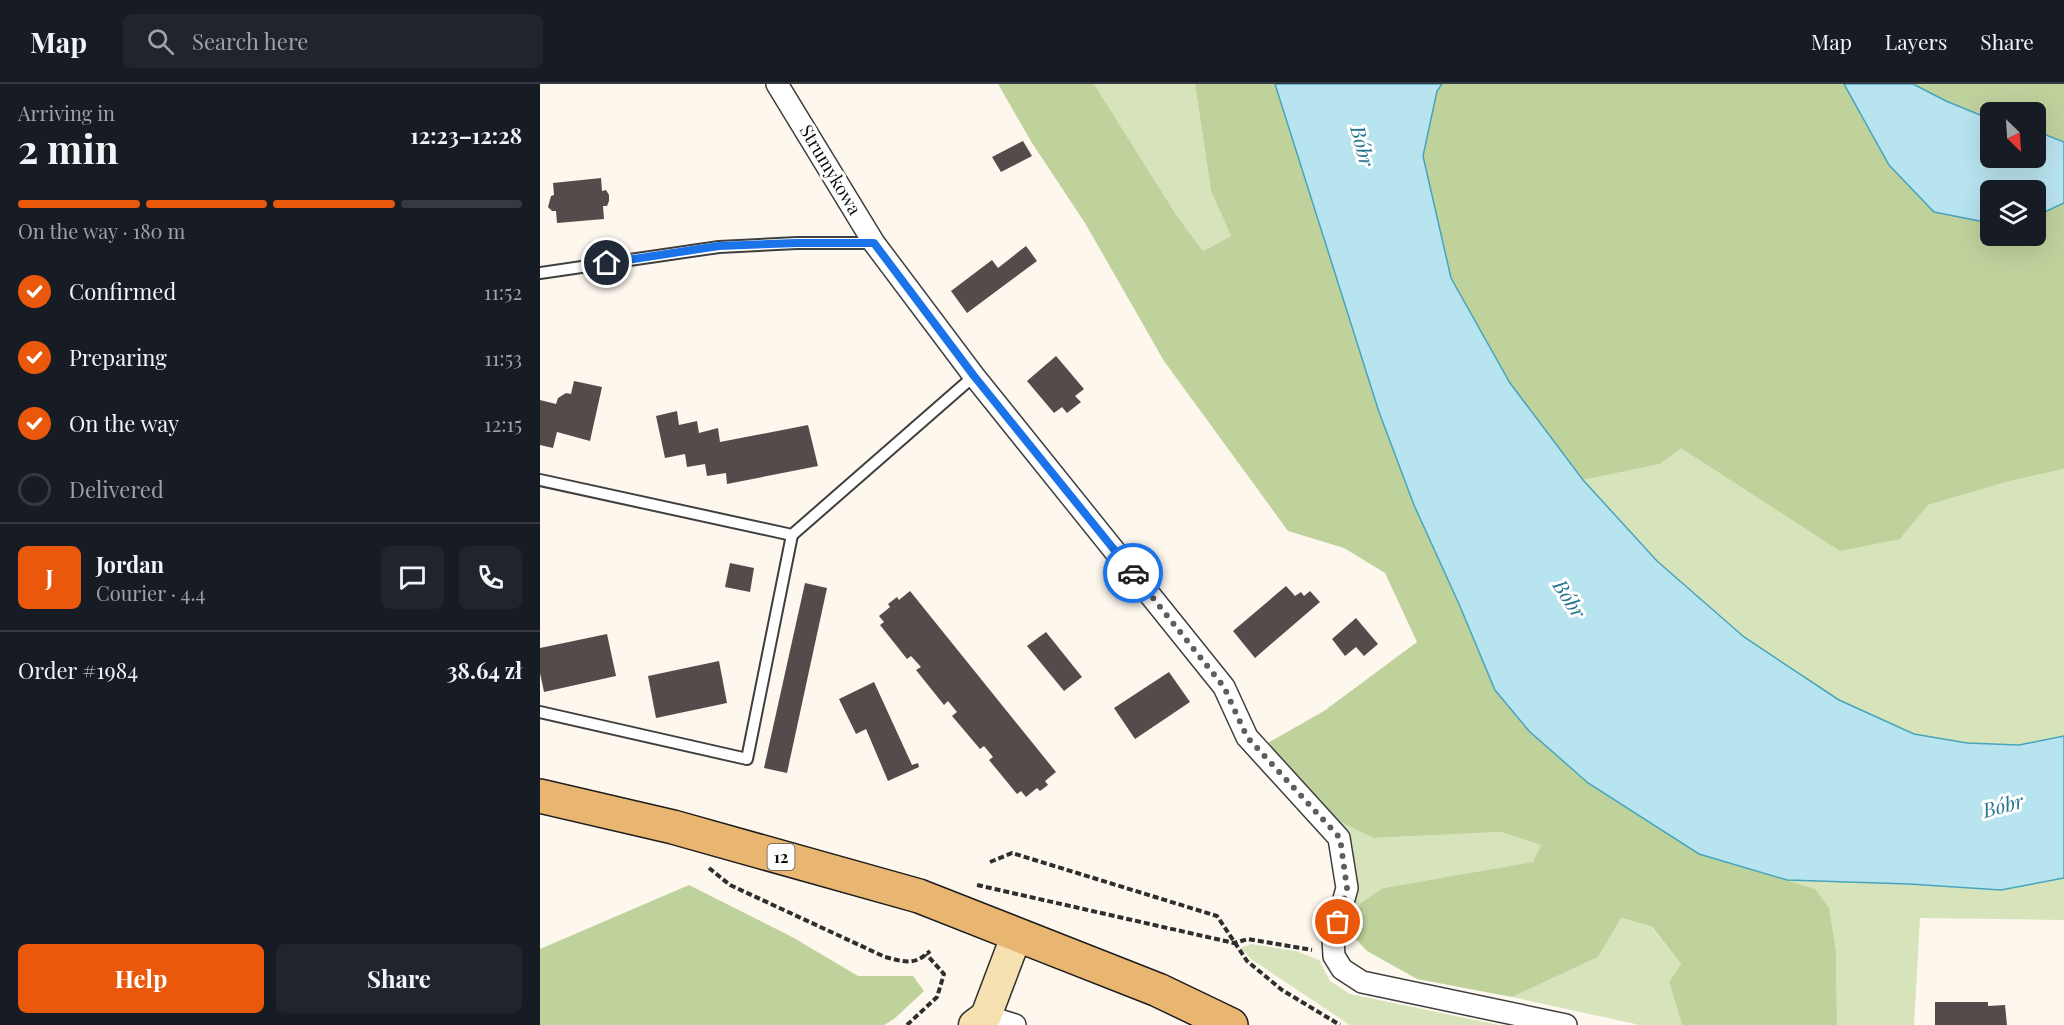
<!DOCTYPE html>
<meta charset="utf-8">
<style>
:root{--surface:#171b24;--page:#20242c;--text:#f1f3f6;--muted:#9ea1a6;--line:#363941;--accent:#ea580c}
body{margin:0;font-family:"Playfair Display",serif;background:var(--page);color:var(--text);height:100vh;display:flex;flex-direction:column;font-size:22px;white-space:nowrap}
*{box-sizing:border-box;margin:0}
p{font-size:20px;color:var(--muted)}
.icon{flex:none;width:33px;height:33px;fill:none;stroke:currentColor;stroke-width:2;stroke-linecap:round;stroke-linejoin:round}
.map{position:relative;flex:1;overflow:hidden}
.sheet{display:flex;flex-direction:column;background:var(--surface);width:540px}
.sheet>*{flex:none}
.needle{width:39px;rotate:155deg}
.tools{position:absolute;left:1440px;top:18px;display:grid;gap:12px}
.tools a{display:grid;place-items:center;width:66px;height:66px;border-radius:9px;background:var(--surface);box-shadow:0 6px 24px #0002;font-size:30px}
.pin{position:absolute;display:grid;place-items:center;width:51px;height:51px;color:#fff;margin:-26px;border:3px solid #fff;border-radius:50%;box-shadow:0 2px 6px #0007}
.courier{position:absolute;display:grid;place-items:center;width:60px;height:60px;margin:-30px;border:4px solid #1a73e8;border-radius:50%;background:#fff;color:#222;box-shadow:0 2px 8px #0007}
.summary em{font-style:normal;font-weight:700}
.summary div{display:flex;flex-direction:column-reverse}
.summary{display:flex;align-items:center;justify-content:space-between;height:102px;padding:0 18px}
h1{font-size:39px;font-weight:700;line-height:45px}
.bar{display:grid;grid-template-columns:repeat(4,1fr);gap:9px 6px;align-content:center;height:72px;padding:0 18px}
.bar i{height:8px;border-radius:4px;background:var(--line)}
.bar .current{background:var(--accent)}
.bar p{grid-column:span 4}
.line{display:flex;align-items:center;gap:15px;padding:0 18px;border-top:2px solid var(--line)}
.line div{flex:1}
.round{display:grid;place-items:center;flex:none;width:63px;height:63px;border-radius:9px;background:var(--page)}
ol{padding:0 18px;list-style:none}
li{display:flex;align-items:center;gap:18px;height:66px}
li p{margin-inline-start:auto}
li .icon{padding:6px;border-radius:50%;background:var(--accent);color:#fff;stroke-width:4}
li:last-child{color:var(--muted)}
li i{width:33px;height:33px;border:3px solid var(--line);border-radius:50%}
.button{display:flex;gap:12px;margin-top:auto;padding:12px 18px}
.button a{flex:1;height:69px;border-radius:9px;background:var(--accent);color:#fff;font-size:24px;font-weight:700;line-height:69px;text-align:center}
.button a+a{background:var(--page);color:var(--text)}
header{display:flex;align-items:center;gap:36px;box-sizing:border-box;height:84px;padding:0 30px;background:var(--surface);border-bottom:2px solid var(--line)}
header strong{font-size:28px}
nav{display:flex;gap:33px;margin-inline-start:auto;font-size:21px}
.search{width:420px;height:54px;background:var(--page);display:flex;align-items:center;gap:15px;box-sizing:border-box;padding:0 21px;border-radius:9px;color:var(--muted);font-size:22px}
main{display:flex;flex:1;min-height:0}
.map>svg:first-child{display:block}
</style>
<header>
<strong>Map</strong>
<div class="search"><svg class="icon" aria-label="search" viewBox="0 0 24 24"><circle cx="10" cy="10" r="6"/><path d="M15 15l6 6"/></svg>Search here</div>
<nav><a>Map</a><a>Layers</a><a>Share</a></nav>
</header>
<main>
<section class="sheet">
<div class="summary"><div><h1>2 min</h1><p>Arriving in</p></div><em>12:23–12:28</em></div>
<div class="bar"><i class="current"></i><i class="current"></i><i class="current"></i><i></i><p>On the way · 180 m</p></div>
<ol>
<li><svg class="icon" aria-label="check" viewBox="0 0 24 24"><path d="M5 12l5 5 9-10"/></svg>Confirmed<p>11:52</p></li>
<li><svg class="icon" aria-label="check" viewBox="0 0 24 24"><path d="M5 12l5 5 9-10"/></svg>Preparing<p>11:53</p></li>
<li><svg class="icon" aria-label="check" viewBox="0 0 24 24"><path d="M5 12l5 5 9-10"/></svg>On the way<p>12:15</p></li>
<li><i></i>Delivered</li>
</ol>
<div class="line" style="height:108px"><b class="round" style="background:var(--accent);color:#fff">J</b><div><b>Jordan</b><p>Courier · 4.4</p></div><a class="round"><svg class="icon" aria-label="chat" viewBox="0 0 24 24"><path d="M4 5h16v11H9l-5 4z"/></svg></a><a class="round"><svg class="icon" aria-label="phone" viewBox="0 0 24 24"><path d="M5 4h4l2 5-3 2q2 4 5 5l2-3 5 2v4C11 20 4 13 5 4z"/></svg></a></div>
<div class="line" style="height:78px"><div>Order #1984</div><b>38.64 zł</b></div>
<div class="button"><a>Help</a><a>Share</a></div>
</section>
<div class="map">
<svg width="1524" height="941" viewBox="0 0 1524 941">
<rect width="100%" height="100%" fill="#fdf7ee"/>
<g fill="#d7e3bb">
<polygon points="554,0 655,0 671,107 691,152 663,167 637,132"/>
<polygon points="1141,363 1360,455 1388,421 1470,397 1524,385 1524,652 1479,661 1427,659 1374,650 1299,616 1204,553 1117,477 1043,396 1120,380"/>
<polygon points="798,737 835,754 961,748 1001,761 994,778 843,804 805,844 812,804 813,763"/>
<polygon points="1524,794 1524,836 1380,834 1374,941 1297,941 1296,868 1247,796 1369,800 1461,806"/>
<polygon points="1080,834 1111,843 1141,880 1129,898 1142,941 1100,941 972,913 1058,873"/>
<polygon points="711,860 756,867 779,876 790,897 810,910 959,941 810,941 711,875 701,864"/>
</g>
<g fill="#bfd29c">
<polygon points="458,0 554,0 637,132 663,167 691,152 671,107 655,0 735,0 839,328 874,421 919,520 955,606 990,647 1048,699 1158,770 1275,805 1289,824 1296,868 1297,941 1142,941 1129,898 1141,880 1112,843 1081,834 1058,873 972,913 877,895 827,867 805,844 821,819 843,804 993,778 1001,761 961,748 834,754 798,737 726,660 784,627 877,558 845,489 804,464 748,447 624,277 545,139 492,59"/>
<polygon points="902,0 1304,0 1349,81 1394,128 1450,139 1450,152 1496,152 1496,132 1524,119 1524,385 1470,397 1388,421 1360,455 1300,467 1141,364 1120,380 1043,396 970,299 911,194 883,72 897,7"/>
<polygon points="1373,0 1524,0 1524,58 1496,47 1496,28 1450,28 1450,35 1406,17"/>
<polygon points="149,801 254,854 318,892 373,892 384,907 354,935 344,941 0,941 0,865"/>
</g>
<g fill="#b8e4ef" stroke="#47a4bd" stroke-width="1.5">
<polygon points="735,0 902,0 897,7 883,72 911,194 970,299 1043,396 1117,477 1204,553 1299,616 1374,650 1427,659 1479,661 1524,652 1524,794 1461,806 1369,800 1247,796 1159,770 1048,699 989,647 955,606 919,520 874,421 839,328"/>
<polygon points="1304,0 1373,0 1406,17 1450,35 1450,74 1496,74 1496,47 1524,58 1524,119 1496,132 1496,106 1450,106 1450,139 1394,128 1349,81"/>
</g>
<g fill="#544c4a">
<polygon points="483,57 492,72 461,88 452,73"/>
<polygon points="61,94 62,107 66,106 69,111 69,117 67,122 63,122 64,135 17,139 16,127 12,127 8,123 11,112 14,111 13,99"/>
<polygon points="486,162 497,177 427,229 411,207 452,176 458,184"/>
<polygon points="516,272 544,305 535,312 541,318 527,329 522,323 514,329 487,297"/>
<polygon points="34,297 62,303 50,357 17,348 13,364 0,361 0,316 16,320 18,314 26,309 31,310"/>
<polygon points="137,327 139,341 157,337 159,349 178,344 180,358 268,341 278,382 187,400 186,389 167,392 165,380 147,383 145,370 125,374 116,332"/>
<polygon points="190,479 214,484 210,508 185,503"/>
<polygon points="265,499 287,504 247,689 224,684"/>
<polygon points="746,502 755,512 761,508 764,512 770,507 780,518 715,574 693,547"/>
<polygon points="370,507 516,688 505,697 508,701 500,707 497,704 486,713 481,707 477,710 449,676 453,673 444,662 440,665 412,632 417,628 408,617 404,621 376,586 381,583 371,572 367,575 340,541 344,538 339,532 350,523 348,520 357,513 359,516"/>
<polygon points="816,534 838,560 824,572 816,563 805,572 792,555"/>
<polygon points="506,548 542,593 524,607 487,562"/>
<polygon points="67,550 76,592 4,608 0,589 0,564"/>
<polygon points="179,577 187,619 116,634 108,592"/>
<polygon points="629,588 650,618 595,655 574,624"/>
<polygon points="334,598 372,681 378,679 379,683 348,697 326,645 316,650 299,615"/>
<polygon points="1395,918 1448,918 1448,922 1465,921 1467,941 1395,941"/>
</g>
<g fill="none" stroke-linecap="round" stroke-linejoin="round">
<g stroke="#3f3f3f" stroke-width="14">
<g id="lane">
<polyline points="0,189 179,163 257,159 334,159"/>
<polyline points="0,396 252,451 434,292"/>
<polyline points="0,628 207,675 252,451"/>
</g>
</g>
<g stroke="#3f3f3f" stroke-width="24">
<g id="street">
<polyline points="237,0 334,159 434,292 684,603 707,653 799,754 807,804 793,855 794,872 802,885 822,898 1026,941"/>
<polyline points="446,932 475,941"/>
</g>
</g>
<g stroke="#2e2e2e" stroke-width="33">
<polyline id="secondary" points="434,941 446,932 477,850"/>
</g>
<g stroke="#1d1d1d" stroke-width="36">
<polyline id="primary" points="0,712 133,743 379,812 618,906 691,941"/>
</g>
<g stroke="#2e2e2e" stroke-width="4" stroke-dasharray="6 3" stroke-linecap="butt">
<polyline points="450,778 472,769 677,832 707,877 742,906 800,941"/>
<path d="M169,784L190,801L345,873C365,878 374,882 390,867"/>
<polyline points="437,801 694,859 708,855 772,866"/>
<polyline points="367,941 397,913 404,890 386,870"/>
</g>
<use href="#lane" stroke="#fff" stroke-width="10"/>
<use href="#street" stroke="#fff" stroke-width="21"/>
<use href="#secondary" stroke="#f6e1b0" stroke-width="30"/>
<use href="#primary" stroke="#e9b672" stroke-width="33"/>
</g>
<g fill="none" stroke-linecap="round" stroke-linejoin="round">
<polyline stroke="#605e5b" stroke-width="6" stroke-dasharray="0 10.8" points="593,489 684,603 707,653 800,754 807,804 798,838"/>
<polyline stroke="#1a73e8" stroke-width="8" points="67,179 179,162 257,159 334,159 434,292 593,489"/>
</g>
<g text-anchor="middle" stroke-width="6" stroke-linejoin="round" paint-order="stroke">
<rect fill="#fff" stroke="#555" stroke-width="1.5" x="227.5" y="760" width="27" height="26" rx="4.5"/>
<g font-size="16" font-weight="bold" fill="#0c0c0c">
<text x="241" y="779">12</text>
</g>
<g font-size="18" fill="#0c0c0c" stroke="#fff">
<text transform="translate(290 86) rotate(59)" y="6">Strumykowa</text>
</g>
<g font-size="20" font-style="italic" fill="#24748f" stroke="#fff">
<text transform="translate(822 62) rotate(75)" y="7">Bóbr</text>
<text transform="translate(1029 515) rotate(57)" y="7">Bóbr</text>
<text transform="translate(1463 722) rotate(-15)" y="7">Bóbr</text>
</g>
</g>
</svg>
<div class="tools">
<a><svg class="needle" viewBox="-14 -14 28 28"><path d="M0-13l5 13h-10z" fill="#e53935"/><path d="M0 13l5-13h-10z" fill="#9ea1a6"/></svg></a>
<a><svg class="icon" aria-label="layers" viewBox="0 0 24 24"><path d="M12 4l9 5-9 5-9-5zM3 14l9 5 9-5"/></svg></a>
</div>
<div class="pin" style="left:798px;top:838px;background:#ea580c"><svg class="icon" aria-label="bag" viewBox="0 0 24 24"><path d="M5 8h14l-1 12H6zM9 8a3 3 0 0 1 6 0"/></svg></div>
<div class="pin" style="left:67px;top:179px;background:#1f2937"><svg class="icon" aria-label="home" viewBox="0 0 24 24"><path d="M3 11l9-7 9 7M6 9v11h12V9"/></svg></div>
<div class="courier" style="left:593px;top:489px"><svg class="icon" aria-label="car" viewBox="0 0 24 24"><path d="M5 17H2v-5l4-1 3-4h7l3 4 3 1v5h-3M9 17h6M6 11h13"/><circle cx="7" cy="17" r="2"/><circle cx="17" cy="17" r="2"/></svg></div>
</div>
</main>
